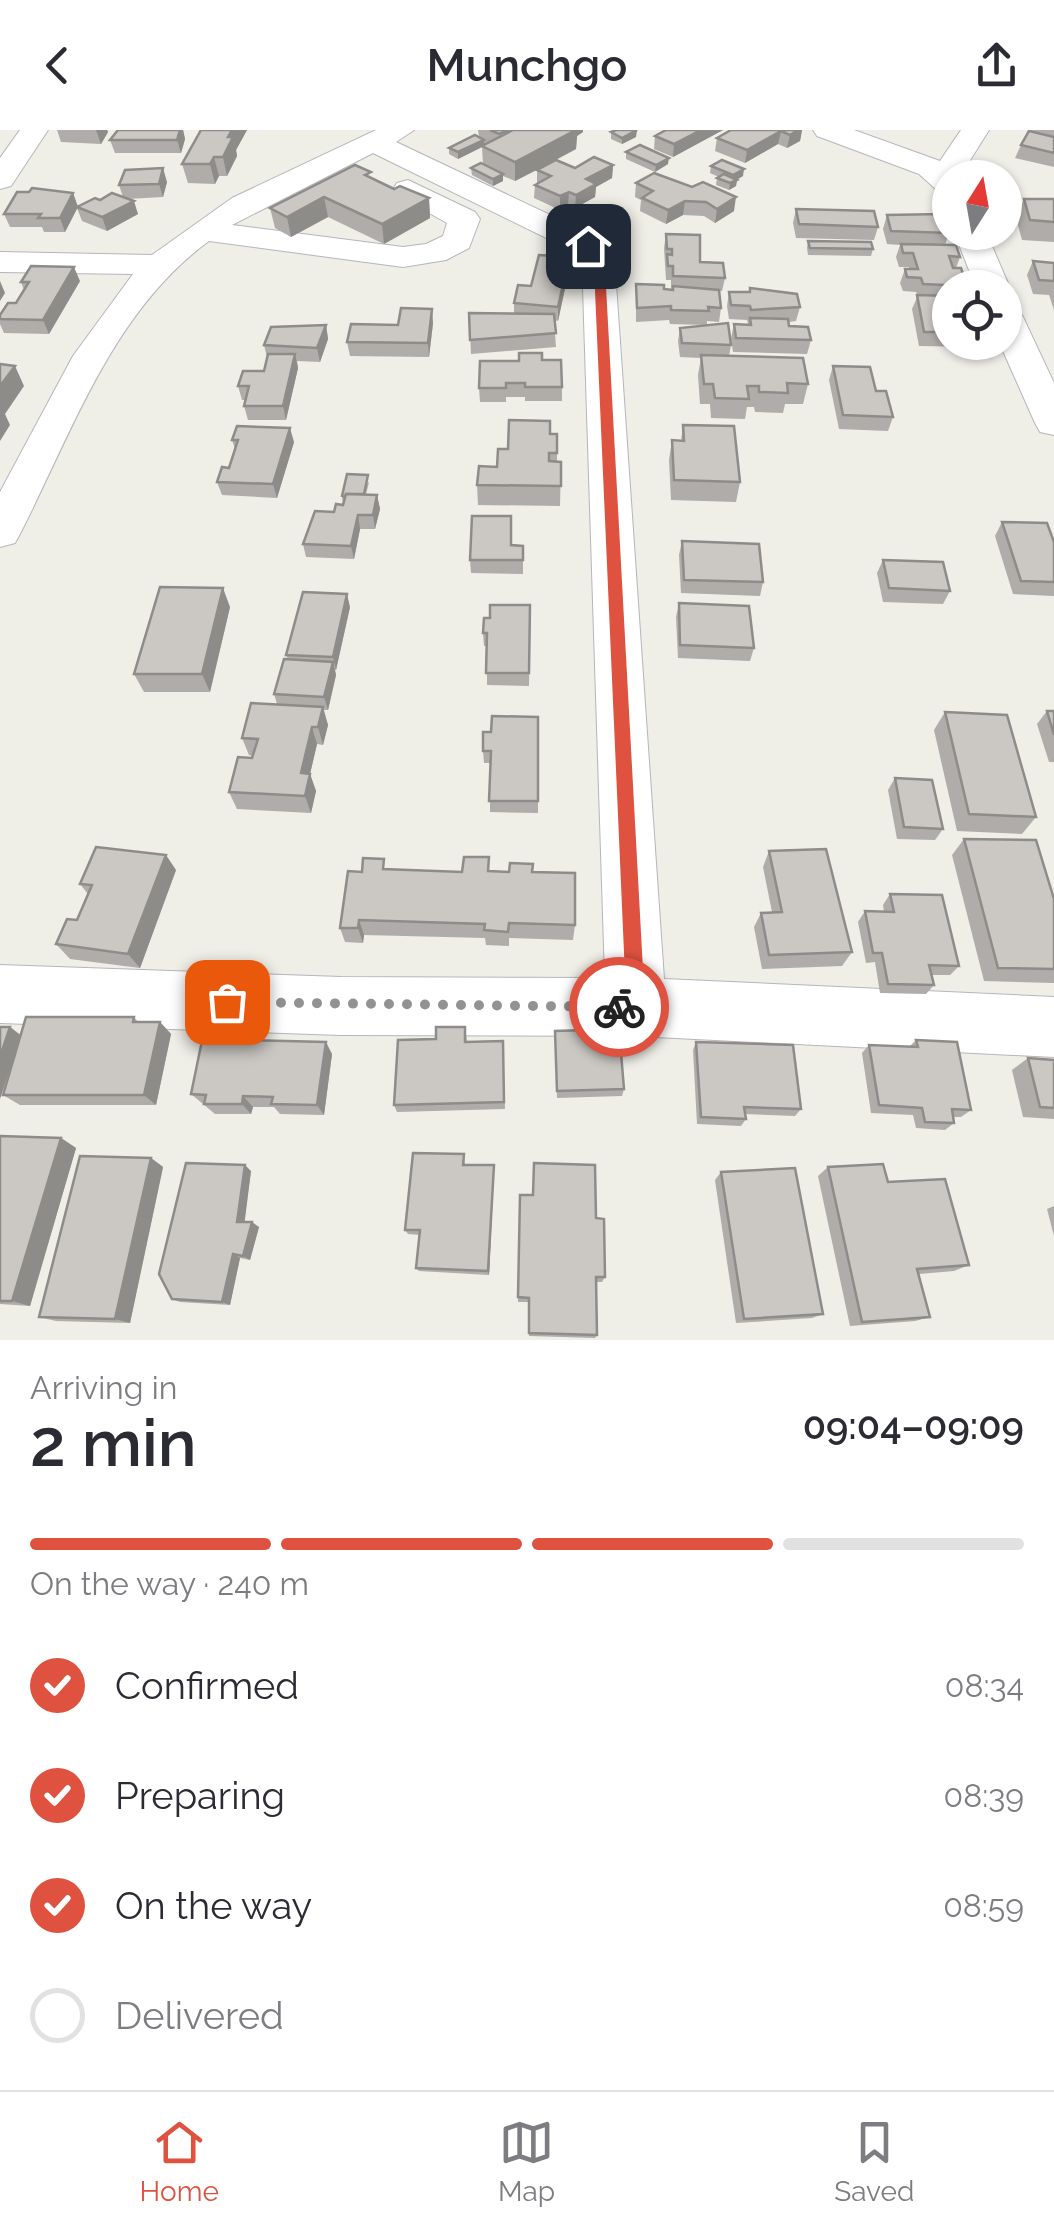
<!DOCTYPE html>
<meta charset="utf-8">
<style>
:root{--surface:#fff;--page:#f2f2f3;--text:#2b2b33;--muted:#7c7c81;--line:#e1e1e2;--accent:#de523f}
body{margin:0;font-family:Raleway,sans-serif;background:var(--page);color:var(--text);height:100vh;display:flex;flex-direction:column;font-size:38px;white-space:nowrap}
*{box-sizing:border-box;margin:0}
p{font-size:32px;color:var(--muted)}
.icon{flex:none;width:55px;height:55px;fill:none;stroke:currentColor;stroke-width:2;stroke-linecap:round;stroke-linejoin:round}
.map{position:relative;height:1210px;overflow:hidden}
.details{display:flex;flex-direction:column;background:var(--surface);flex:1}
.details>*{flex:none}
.needle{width:65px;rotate:11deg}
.buttons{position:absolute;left:932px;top:30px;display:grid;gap:20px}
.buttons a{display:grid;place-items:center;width:90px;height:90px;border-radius:50%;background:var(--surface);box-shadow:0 2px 8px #0004;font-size:50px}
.pin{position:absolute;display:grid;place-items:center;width:85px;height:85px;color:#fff;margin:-42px;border-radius:20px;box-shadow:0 5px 15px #0006}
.courier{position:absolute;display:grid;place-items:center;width:100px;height:100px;margin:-50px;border:8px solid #de523f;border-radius:50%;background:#fff;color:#222;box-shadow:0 2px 12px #0007}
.headline em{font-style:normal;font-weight:600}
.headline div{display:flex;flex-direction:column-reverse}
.headline{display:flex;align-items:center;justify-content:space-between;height:170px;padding:0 30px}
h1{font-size:65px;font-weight:600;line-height:75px}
.bar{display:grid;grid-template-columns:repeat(4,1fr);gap:15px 10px;align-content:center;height:120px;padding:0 30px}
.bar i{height:12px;border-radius:8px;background:var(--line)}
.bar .on{background:var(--accent)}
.bar p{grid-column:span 4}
ol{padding:0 30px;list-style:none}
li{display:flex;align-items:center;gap:30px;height:110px}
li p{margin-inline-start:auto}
li .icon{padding:10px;border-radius:50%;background:var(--accent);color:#fff;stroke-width:4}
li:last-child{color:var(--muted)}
li i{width:55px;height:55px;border:5px solid var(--line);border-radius:50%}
header{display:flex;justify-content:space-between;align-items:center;height:130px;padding:0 30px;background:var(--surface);font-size:45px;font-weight:600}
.menu{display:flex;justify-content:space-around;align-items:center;height:140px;border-top:2px solid var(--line);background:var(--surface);font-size:28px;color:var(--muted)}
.menu a{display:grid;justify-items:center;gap:5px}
.menu .on{color:var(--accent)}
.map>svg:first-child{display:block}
</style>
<header><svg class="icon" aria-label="back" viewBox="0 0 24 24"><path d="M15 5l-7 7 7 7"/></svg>Munchgo<svg class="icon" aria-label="share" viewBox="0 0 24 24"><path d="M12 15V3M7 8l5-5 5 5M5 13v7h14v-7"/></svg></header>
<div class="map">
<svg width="1054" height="1210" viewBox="0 0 1054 1210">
<rect width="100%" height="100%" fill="#efeee7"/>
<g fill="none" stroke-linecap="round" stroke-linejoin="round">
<g stroke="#b4b6ba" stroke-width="2">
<g id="minor">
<polygon points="20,0 48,0 11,56 0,59 0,28"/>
<path d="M376,0H414L396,12L601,109L614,125L664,849L1054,867V927L636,906L341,905L0,893V835L341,847L605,848L582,127L577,123L373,23L232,95L403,117L426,114L443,106L447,93L397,65L393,59L397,53L408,50L475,82L480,89L469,118L446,130L403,137L209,111C113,181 73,300 21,402L15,413L0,417V362L73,226L133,144L0,142V122L152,125L232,68Z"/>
<polygon points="813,0 854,0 940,31 961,0 989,0 959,48 950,48 950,65 939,62 919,44 817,6"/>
<polygon points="954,102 986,102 1010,158 1005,165 1005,158 976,158"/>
<polygon points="1005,176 1017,180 1023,187 1054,253 1054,305 1040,302 1035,293 999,212 1005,212"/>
</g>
</g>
<use href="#minor" fill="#fff" fill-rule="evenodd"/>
</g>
<g fill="#afaca9">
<polygon points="57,0 107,0 108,2 101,14 61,12"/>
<polygon points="118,0 183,0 185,9 181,23 115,23 110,10"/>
<polygon points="201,0 247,0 236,20 237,26 227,46 219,46 215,54 188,53 182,34"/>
<polygon points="478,0 583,0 583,2 577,6 576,19 556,30 575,38 613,35 612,48 596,57 595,67 575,78 568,75 560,80 534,68 535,55 537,53 537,40 515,51 503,46 503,51 493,56 472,45 471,38 483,34 482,17 458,29 449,24 449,18 479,7"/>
<polygon points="666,0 723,0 673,27 654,19 655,6"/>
<polygon points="731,0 802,0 800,11 787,18 778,14 745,33 715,21 717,8"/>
<polygon points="1028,0 1054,0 1054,37 1015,28"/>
<polygon points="611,2 636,7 622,14 611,9"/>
<polygon points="626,22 668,34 655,42 626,29"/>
<polygon points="711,36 743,46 737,50 736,56 729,60 716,55 717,48 719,47 710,43"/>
<polygon points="371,48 394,59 429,68 430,88 384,114 328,87 291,107 275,98 270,78"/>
<polygon points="167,52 163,67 127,69 138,84 107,101 82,91 77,78 65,102 44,102 42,97 10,97 4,84 73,63 78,77 123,67 119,55"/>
<polygon points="636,53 734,81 715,93 704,86 683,85 666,94 640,81 641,70 635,67"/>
<polygon points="1024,69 1054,69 1054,112 1022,110 1016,88"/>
<polygon points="796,79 878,97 874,110 796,108 793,93"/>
<polygon points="887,85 949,103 945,115 960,127 956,138 967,156 966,158 950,158 950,212 981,212 979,217 919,216 912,179 918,165 916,162 903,161 900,153 905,139 909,139 909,137 899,137 896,127 900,115 887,114 883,99"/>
<polygon points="666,104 700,132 725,148 722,161 719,161 721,178 719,192 707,191 707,195 731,215 729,226 808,254 803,274 785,274 783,283 755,282 754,277 747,277 745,289 711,288 710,274 700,274 698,245 701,228 680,227 678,211 680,198 706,195 670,194 669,190 636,192 636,154 671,160 671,150 666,150 664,118"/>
<polygon points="808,111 873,119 871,126 808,125 807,118"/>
<polygon points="569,127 569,140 558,191 554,190 556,217 471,224 469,183 514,184 514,173 531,156"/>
<polygon points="1033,131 1054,133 1054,180 1049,165 1033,164 1027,145"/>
<polygon points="80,151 49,204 4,203 0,194 0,185 16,173 24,160 21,152"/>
<polygon points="750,158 800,177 796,191 789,192 789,196 811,210 807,224 733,222 731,208 734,194 748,194 747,190 729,189 727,176 729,162 749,162"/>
<polygon points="433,193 429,227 350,226 347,212 398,195"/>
<polygon points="326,195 328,209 320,232 297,231 298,238 286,290 248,290 244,276 246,270 242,270 238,256 264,241 267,227 264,215"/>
<polygon points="542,230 562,257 562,271 525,271 525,267 506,267 506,272 480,272 479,258"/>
<polygon points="833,236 876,261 893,287 888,301 839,299 829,250"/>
<polygon points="683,295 740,352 736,372 671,370 669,330 672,310 681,311"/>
<polygon points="550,304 557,304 557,332 561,332 560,376 478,375 477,355 497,337 508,319"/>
<polygon points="232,310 294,312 277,368 222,365 217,352 229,338 235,319"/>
<polygon points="369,352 366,365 377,365 380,379 375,399 360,399 354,429 306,427 303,414 343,375 342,366"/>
<polygon points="1002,392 1054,412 1054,466 1013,464 995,406"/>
<polygon points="682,411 763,452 760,466 681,463 679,425"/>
<polygon points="511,415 523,416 523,444 471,443 470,430"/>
<polygon points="883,430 950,461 943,474 883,472 877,443"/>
<polygon points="679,473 754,518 750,531 678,528 676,487"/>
<polygon points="530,475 529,556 487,555 487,516 484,516 483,503 490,488"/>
<polygon points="230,477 210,562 144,562 134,544"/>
<polygon points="350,477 336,540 335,540 336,545 328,580 323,580 328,595 323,615 317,614 310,644 316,661 311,683 237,679 229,662 253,626 249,625 242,608 277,574 274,564 288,529 286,525"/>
<polygon points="1047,581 1054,581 1054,632 1049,632 1037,594"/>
<polygon points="945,582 1036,687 1022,704 957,701 934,600"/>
<polygon points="538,587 538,683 490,682 490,633 484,633 483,621"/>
<polygon points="895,648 943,699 935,710 897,709 888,660"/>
<polygon points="964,709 1054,769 1054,853 984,851 952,725"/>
<polygon points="769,721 852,822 842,836 762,839 754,797 761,783 772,782 763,737"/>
<polygon points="176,740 140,838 70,829 56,814 77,790 88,764 80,754"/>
<polygon points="386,740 462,742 532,742 575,795 573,810 509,808 509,816 486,815 485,808 364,805 363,813 345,812 340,798 362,742"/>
<polygon points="890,764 959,836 950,845 932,845 934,855 926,864 880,863 875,832 866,833 858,792 865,781 884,782 883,775"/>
<polygon points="134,887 138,892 160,892 171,904 156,975 20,975 3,965 14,928 10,897 21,905"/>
<polygon points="465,897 467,912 503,911 505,979 397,982 394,975 436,909"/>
<polygon points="555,901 624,959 622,966 557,968"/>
<polygon points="258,910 332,924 324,985 280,984 274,977 253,977 251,984 215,984 191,964"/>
<polygon points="916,910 971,980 961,987 953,987 954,993 945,1000 916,998 913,985 871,983 862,923 869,915 909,917"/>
<polygon points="696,912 801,979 795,986 745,984 746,989 741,996 697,994 693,920"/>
<polygon points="1028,928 1054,930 1054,989 1023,987 1012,940"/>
<polygon points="0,1006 61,1008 76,1018 30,1176 0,1174"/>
<polygon points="464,1024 465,1035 494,1035 489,1145 419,1141 416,1138 420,1105 408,1104 405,1100"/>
<polygon points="151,1028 163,1037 130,1193 56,1191 39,1187"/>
<polygon points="828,1037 888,1052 969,1135 954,1141 919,1144 930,1187 915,1191 850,1196 818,1046"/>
<polygon points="251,1041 244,1092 259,1097 250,1130 240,1128 230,1175 180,1172 172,1169"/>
<polygon points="721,1042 823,1184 812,1188 736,1193 715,1050"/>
<polygon points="1054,1076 1054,1106 1047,1079"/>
<polygon points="596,1088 605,1147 602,1152 596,1152 597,1205 595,1208 529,1206 529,1172 518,1172 518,1167"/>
</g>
<g fill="#8e8c89">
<polygon points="96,0 107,0 108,2 101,14"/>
<polygon points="180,0 183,0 185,9 181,23 177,10"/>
<polygon points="232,0 247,0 236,20 237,26 227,46 223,27 228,7"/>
<polygon points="575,0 583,0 583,2 577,6 576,19 515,51 515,32"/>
<polygon points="637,0 636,7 622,14 622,8"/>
<polygon points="701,0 723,0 673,27 674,14"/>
<polygon points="798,0 802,0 800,11 787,18 790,5"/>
<polygon points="781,1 778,14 745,33 747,20"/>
<polygon points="484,10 484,16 458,29 458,22"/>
<polygon points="214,27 219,46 215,54 210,34"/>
<polygon points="669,28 668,34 655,42 656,35"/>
<polygon points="613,35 612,48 596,57 595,67 575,78 576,65 586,49"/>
<polygon points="163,38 167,52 163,67 159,54"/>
<polygon points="744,39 743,46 732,52 733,45"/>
<polygon points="503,44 503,51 493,56 493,49"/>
<polygon points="737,50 736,56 729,60 730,53"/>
<polygon points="569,62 568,75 560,80 560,66"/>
<polygon points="73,63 78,77 65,102 60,88"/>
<polygon points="324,67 328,87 291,107 287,87"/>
<polygon points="736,67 734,81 715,93 717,79"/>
<polygon points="429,68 430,88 384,114 382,94"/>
<polygon points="134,71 138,84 107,101 102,87"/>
<polygon points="685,71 683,85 666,94 668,80"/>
<polygon points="569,127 569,140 558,191 558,177"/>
<polygon points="74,137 80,151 49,204 43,190"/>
<polygon points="0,151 5,163 0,171"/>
<polygon points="432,179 433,193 429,227 428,213"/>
<polygon points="326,195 328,209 320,232 317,218"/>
<polygon points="295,224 298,238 286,290 283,276"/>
<polygon points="15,236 24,256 5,284 10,295 0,311 0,256"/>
<polygon points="290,298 294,312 277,368 273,354"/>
<polygon points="377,365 380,379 375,399 373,385"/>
<polygon points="358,385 360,399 354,429 351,416"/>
<polygon points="223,458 230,477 210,562 202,544"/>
<polygon points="347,464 350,477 336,540 333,527"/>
<polygon points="333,532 336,545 328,580 324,567"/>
<polygon points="323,577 328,595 323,615 318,597"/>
<polygon points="312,597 317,614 310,644 316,661 311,683 305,666 301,643"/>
<polygon points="166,725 176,740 140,838 128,824"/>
<polygon points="359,790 364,805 363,813 358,798"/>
<polygon points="160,892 171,904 156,975 144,965"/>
<polygon points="10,897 21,906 0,969 0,927"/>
<polygon points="250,897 258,910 247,910"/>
<polygon points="326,912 332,924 324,985 317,975"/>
<polygon points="243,966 253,977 251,984 242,974"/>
<polygon points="61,1008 76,1018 30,1176 12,1171"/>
<polygon points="151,1028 163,1037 130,1193 115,1189"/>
<polygon points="245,1035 251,1041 244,1097 237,1092"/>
<polygon points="494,1035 494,1041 489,1145 488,1141"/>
<polygon points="252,1092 259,1097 250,1130 243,1126"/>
<polygon points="233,1124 240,1128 230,1175 222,1172"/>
</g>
<g fill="#cbc8c4" stroke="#8e8c89" stroke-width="2.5">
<polygon points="118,0 180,0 177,10 110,10"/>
<polygon points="201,0 232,0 228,7 233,7 223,27 214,27 210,34 182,34"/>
<polygon points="490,0 509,0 499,4"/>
<polygon points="513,0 576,0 515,32 482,16"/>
<polygon points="616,0 637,0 622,8 611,2"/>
<polygon points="666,0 701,0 674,14 655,6"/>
<polygon points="731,0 798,0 790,5 781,1 747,20 717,8"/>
<polygon points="1029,1 1054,7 1054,23 1021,15"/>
<polygon points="475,5 484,10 458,22 449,18"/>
<polygon points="640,15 669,28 656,35 626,22"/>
<polygon points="594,27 613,35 586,49 596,54 576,65 569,62 560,66 535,55 551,46 537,40 556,30 575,38"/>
<polygon points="722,30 744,39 733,45 711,36"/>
<polygon points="481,33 503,44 493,49 471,38"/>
<polygon points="355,35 371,42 365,45 394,59 400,56 429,68 382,94 324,67 287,87 270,78"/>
<polygon points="163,38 159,54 119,55 125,40"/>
<polygon points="654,43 692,57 703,52 736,67 717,79 706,72 685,71 668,80 642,68 653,61 636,53"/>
<polygon points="724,44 737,50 730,53 717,48"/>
<polygon points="32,58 73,63 60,88 38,88 41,84 4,84 17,62 29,62"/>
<polygon points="112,63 134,71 102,87 77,77 95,68 100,70"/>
<polygon points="1024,69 1054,69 1054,92 1030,90"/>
<polygon points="796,79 874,81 878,97 799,94"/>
<polygon points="942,84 949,103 891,101 887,85"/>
<polygon points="666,104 700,105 700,132 723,133 725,148 673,146 673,136 668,136 667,124 672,125 672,119 667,119"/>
<polygon points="808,111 871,112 873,119 810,118"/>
<polygon points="901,114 956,115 960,127 949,126 953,138 961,138 967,156 923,154 921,148 907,147 905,139 918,139 913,123 903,123"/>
<polygon points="539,125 569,127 558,177 514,173 518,155 531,156"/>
<polygon points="1033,131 1054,133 1054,151 1039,150"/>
<polygon points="31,136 74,137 43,190 0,189 0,185 8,173 16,173 29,152 21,152"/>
<polygon points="636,154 664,155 664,159 673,160 673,156 719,160 721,178 708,177 709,181 671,180 671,176 637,178"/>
<polygon points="750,158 797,164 800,177 751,180 750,176 731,175 729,162 750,162"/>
<polygon points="917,165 950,166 950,202 924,202"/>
<polygon points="401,178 432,179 428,213 347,212 351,194 398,195"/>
<polygon points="469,183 554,184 556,203 470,210"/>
<polygon points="750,188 788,189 789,196 808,197 811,210 736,208 734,194 751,195"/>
<polygon points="728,193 731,215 682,213 680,198"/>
<polygon points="326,195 317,218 264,215 271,197"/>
<polygon points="519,223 542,223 542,230 561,230 562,257 525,257 525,253 506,253 506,258 479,258 480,231 519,231"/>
<polygon points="268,224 295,224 283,276 244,276 249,256 238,256 243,241 264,241"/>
<polygon points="701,225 803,228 808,254 787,253 788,263 759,262 759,256 747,256 749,269 715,268 713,254 704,254"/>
<polygon points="0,234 15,236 0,256"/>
<polygon points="833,236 870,237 876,261 886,261 893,287 843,285"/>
<polygon points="509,290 550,291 550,304 557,304 557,323 549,323 549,331 561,332 561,356 477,355 479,336 497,337 498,319 508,319"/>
<polygon points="683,295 734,296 740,352 674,350 672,310 684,311"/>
<polygon points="237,296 290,298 273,354 217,352 222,337 229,338 238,310 232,310"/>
<polygon points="347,344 368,345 364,364 346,364 345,367 342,366"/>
<polygon points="346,364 377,365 373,385 358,385 351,416 303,414 315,381 334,382 336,374 343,375"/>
<polygon points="472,386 511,386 511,415 523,416 523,430 470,430"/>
<polygon points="1002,392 1047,393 1054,412 1054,452 1021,451"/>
<polygon points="682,411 759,414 763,452 684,450"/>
<polygon points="883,430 943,432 950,461 889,458"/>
<polygon points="160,457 223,458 202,544 134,544"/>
<polygon points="303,462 347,464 333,527 286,525"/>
<polygon points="679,473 749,476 754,518 680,515"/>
<polygon points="490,475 530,475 529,543 486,543 487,503 483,503 484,488 490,488"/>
<polygon points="284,529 333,532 324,567 274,564"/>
<polygon points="251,573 323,577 318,597 312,597 301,643 310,644 305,666 229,662 238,627 252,628 258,609 242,608"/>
<polygon points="1047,581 1054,581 1054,605"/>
<polygon points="945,582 1007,585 1036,687 969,684"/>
<polygon points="492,586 538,587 538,671 489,671 491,621 483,621 483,602 491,602"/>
<polygon points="895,648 932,650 943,699 904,697"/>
<polygon points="964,709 1036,710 1054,769 1054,839 998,838"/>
<polygon points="96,717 166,725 128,824 56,814 67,789 77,790 92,755 80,754"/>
<polygon points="826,719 852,822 769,825 761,783 782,782 769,721"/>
<polygon points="464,727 489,727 488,741 509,742 510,733 533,734 532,742 575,743 575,795 509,793 508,802 484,800 485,794 359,790 358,798 340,798 348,741 362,742 363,728 384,729 383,739 462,742"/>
<polygon points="890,764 942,765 959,836 929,835 934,855 888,854 882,823 873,823 865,781 894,782"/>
<polygon points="26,887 134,887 133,892 160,892 144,965 3,965"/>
<polygon points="205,896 250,897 247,910 326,912 317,975 271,974 273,967 243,966 242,974 204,974 206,965 191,964"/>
<polygon points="0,897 10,897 0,927"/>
<polygon points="436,897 465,897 465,912 503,911 504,972 394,975 398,910 436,909"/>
<polygon points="619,899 624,959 557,961 555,901"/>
<polygon points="916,910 957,912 971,980 952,979 954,993 925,992 922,978 879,975 869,915 918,917"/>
<polygon points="696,912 793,915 801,979 744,977 746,989 701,987"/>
<polygon points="1028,928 1054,930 1054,978 1040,977"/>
<polygon points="0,1006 61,1008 12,1171 0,1171"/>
<polygon points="413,1023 464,1024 463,1035 494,1035 488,1141 416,1138 420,1100 405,1100"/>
<polygon points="80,1026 151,1028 115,1189 39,1187"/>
<polygon points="186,1033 245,1035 237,1092 252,1092 243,1126 233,1124 222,1172 172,1169 159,1144"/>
<polygon points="534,1033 595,1035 596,1088 604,1089 605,1147 596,1147 597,1205 529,1203 529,1168 518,1167 520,1065 533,1065"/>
<polygon points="883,1034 888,1052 945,1049 969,1135 917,1139 930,1187 862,1192 828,1037"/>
<polygon points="795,1038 823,1184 744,1189 721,1042"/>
</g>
<polygon fill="#de523f" points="585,114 592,114 603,126 605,138 645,877 636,887 619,887 609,877 612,871 626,868 594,138"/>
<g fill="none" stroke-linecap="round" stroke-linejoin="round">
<polyline stroke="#919293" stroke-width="10" stroke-dasharray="0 18" points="227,872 619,877"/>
</g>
</svg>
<div class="buttons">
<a><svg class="needle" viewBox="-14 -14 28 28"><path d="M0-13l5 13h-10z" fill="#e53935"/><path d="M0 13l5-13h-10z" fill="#7c7c81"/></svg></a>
<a><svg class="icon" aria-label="locate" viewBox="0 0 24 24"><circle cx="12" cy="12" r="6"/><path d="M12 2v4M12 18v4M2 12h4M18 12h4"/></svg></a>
</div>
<div class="pin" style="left:227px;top:872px;background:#ea580c"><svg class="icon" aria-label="bag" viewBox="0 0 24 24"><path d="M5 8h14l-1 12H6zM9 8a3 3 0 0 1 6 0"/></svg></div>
<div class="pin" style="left:588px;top:116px;background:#1f2937"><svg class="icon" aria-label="home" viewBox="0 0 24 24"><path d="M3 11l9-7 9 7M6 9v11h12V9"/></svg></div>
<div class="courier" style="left:619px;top:877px"><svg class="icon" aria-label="bike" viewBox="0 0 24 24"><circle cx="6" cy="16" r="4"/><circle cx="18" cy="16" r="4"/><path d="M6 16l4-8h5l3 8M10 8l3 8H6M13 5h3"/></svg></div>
</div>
<section class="details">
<div class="headline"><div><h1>2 min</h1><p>Arriving in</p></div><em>09:04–09:09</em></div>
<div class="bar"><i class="on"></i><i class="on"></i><i class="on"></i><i></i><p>On the way · 240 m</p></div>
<ol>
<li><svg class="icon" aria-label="check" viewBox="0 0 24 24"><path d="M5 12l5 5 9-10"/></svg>Confirmed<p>08:34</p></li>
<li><svg class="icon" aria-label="check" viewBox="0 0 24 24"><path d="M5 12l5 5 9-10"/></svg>Preparing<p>08:39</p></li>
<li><svg class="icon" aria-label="check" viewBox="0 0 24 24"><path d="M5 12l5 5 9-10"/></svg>On the way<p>08:59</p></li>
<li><i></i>Delivered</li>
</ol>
</section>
<nav class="menu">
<a class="on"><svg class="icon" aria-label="home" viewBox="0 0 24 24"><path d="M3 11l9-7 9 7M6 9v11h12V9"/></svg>Home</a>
<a><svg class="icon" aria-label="map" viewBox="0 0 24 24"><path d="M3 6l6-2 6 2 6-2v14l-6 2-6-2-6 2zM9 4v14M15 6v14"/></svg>Map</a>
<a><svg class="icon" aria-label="saved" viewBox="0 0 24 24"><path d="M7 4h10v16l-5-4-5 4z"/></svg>Saved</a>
</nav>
